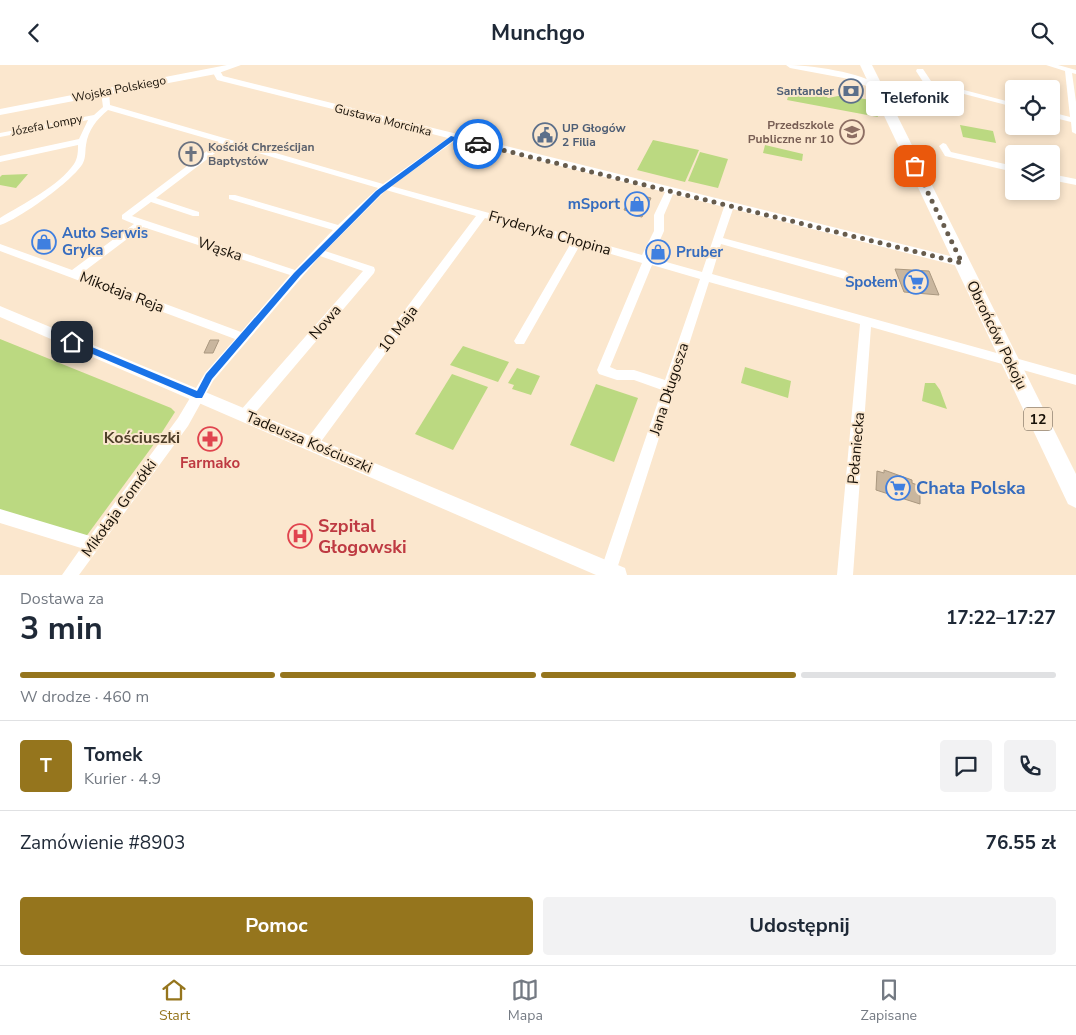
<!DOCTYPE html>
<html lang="pl">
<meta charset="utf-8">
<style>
:root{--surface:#fff;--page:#f2f2f3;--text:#1f2937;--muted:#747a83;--line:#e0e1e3;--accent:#95751d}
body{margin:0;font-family:"Nunito Sans",sans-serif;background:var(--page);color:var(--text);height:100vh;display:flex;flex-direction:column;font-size:19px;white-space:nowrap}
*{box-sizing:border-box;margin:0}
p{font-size:16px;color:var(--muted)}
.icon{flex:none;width:28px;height:28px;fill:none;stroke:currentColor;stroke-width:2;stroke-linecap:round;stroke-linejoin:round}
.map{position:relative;height:510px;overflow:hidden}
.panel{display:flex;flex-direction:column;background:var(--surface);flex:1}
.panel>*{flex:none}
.fabs{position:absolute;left:1005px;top:15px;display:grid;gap:10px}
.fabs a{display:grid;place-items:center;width:55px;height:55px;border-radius:5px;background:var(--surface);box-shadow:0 2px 8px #0003;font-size:25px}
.pin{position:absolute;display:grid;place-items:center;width:42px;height:42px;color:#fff;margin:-21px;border-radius:10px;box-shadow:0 2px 8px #0006}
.courier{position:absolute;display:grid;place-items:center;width:50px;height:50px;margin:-25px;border:4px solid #1a73e8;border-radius:50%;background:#fff;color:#222;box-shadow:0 1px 6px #0007}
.bubble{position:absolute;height:35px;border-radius:5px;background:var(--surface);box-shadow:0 2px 8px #0003;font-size:16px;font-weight:700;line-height:35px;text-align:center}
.head em{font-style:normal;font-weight:700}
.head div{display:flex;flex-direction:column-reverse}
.head{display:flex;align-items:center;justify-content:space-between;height:85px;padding:0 20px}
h1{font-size:32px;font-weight:700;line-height:38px}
.bar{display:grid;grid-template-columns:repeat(4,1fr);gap:8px 5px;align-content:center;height:60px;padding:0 20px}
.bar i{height:6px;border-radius:4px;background:var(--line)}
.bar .on{background:var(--accent)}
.bar p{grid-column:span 4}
.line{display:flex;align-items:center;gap:12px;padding:0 20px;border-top:1px solid var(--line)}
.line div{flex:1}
.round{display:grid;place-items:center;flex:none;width:52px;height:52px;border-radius:5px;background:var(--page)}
.cta{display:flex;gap:10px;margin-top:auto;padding:10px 20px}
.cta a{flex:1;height:58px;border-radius:5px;background:var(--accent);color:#fff;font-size:20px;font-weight:700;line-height:58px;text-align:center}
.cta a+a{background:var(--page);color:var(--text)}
header{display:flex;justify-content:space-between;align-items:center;height:65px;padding:0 20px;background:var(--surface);font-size:22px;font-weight:700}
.dock{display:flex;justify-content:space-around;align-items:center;height:70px;border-top:1px solid var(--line);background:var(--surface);font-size:14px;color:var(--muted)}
.dock a{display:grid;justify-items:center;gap:2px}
.dock .on{color:var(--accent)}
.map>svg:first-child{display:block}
</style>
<header><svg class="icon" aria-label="back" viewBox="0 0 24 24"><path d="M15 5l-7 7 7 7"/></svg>Munchgo<svg class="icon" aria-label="search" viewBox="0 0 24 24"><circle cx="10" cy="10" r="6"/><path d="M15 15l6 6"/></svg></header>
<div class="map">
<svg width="1076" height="510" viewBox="0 0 1076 510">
<rect width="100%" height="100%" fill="#fbe7ce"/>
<g fill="#bbd981">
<polygon points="791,22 822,28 828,33 843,30 870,35 878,52 787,35"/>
<polygon points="960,60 993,66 996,78 963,72"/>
<polygon points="653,75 699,85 685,117 637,105"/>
<polygon points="765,80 803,89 802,96 763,88"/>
<polygon points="700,87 728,94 718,123 688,116"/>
<polygon points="28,109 16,123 0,120 0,112 2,110"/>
<polygon points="0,274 171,343 175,347 157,375 85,473 0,447"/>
<polygon points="463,281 509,297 498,317 450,300"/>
<polygon points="745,302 791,316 788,333 741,318"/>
<polygon points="517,303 540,311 531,330 512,324 514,320 508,318"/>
<polygon points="452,309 488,322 453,385 415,369"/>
<polygon points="925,318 935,318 940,325 947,344 922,336"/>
<polygon points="596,319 638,333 614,397 570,380"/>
</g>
<g fill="#c9b69e" stroke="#aa9880">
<polygon points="632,128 651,133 642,152 632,150 634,147 624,145"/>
<polygon points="895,204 929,206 939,230 904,227"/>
<polygon points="210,275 219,275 213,288 204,288"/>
<polygon points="884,405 912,415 912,418 920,421 920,439 876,425 877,406 884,408"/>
</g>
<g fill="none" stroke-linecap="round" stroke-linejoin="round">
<g fill="#fff" fill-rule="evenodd">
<polygon points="1046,0 1058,0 1076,5 1076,9 1072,8 1076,37 1076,69 1072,67 1071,57 1051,52 1051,47 1070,52 1065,6"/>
<path d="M213,4H219L223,11L966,195L967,198L962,202L733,144L723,173L845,206L850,210L845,214L721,179L712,209L1076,310V320L871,262L853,510H837L860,259L709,217L615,510H599L662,325L634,315H617L599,309L597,305L642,198L580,180L524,279H516L514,276L571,178L485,153L317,382L312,384L307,382L305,378L307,374L476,151L386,125L325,186L374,202L375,205L374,208L250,354L245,356L240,354L239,350L240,346L363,206L320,191L213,316L188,361L79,510H62L81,483L0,458V444L90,471L178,353L205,308L235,274L0,186V179L72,205L134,159L122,154V150L219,77L108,45C97,54 88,65 86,80C85,86 86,92 83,98C74,115 18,155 0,160V153C23,139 59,121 74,99C78,93 78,86 78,80L0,97V91L79,74L88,55L0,72V68L94,50L103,42L101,27L105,25L109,27L110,40L383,119L448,73L217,15L212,6ZM456,75L665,127L654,150V166L642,190L391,121ZM227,79L378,123L338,160L235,130H229V134L333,165L295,205L132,151L151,137L193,151H199V147L156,133ZM673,129L724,142L702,207L652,193L664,166V150ZM143,162L290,210L241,267L82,208ZM652,200L700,214L665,315L634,305H617L610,302Z"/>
<polygon points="917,4 923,4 933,19 964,25 1014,38 1014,42 964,29 927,23 916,6"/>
<polygon points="943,78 946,79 951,87 1014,101 1014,107 945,91 939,81"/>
<polygon points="1051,109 1076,114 1076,120 1051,115"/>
</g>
<g fill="#fff" fill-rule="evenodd">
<polygon points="227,0 241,0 216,9 0,50 0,44"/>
<path d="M786,0C808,0 864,7 881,22L876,25L849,14L790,3Z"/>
<polygon points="0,241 625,503 627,510 596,510 0,252"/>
</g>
<polygon fill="#fff" fill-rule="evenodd" points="860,0 872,0 1076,409 1076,443 1068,439"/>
</g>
<polygon fill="#1a73e8" points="451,71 481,79 478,80 454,75 381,129 300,211 212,314 202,333 196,333 69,279 69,275 75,275 197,326 206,309 294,208 376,126"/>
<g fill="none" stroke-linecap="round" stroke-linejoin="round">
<polyline stroke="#675c4d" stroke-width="5" stroke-dasharray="0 9" points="478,79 962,198 915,101"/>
</g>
<defs>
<g id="bank-ring" transform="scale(1.25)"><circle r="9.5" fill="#fbe7ce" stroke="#5c6f8a" stroke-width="1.5"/><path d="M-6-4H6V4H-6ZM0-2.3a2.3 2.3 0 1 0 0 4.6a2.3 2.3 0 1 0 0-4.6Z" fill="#5c6f8a"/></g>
<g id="school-ring" transform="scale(1.25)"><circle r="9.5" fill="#fbe7ce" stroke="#8d6e63" stroke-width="1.5"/><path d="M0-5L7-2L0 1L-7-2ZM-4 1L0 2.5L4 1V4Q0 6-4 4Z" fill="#8d6e63"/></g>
<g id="civic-ring" transform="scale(1.25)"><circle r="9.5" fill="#fbe7ce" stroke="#5c6f8a" stroke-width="1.5"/><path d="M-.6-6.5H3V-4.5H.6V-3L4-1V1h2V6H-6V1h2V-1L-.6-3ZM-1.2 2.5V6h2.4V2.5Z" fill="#5c6f8a"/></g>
<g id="church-ring" transform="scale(1.25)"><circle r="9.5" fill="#fbe7ce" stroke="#6b7280" stroke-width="1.5"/><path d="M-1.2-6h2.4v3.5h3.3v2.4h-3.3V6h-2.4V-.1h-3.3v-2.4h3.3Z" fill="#6b7280"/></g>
<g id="shop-ring" transform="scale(1.25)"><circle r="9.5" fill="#fbe7ce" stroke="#3f7fe0" stroke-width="1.5"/><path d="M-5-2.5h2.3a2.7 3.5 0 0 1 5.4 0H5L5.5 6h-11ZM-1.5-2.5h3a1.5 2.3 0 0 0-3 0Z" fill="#3f7fe0"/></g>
<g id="supermarket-ring" transform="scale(1.25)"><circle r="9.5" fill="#fbe7ce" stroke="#3f7fe0" stroke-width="1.5"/><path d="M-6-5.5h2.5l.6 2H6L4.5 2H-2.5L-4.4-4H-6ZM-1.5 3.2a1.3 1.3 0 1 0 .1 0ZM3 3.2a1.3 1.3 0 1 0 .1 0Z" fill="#3f7fe0"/></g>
<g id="pharmacy-ring" transform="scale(1.25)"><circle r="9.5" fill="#fbe7ce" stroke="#e0444e" stroke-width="1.5"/><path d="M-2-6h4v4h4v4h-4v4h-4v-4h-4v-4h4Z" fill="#e0444e"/></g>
<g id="hospital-ring" transform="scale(1.25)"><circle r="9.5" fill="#fbe7ce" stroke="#e0444e" stroke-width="1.5"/><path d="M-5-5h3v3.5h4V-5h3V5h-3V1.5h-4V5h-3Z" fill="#e0444e"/></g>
</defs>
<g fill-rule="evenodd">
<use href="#bank-ring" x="851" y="26"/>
<use href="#school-ring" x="852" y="67"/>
<use href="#civic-ring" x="545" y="70"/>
<use href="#church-ring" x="191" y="89"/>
<use href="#shop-ring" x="637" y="139"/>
<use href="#shop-ring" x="44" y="177"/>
<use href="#shop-ring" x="658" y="187"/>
<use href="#supermarket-ring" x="916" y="217"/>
<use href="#pharmacy-ring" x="210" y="374"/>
<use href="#supermarket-ring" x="898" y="423"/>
<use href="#hospital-ring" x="300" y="471"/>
</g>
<g text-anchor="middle" stroke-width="4" stroke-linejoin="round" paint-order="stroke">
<g font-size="12" fill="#181108" stroke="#fbe7ce">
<text transform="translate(119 24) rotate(-11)" y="4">Wojska Polskiego</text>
<text transform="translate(383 55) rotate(14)" y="4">Gustawa Morcinka</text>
<text transform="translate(47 60) rotate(-11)" y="4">Józefa Lompy</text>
</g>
<g font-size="12" font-weight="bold" fill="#4e5e75" stroke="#fbe7ce" text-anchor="end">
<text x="834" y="30">Santander</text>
<text x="562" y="67" text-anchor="start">UP Głogów<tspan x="562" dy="14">2 Filia</tspan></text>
</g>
<g font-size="12" font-weight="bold" fill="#785e54" stroke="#fbe7ce" text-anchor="end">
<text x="834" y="64">Przedszkole<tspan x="834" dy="14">Publiczne nr 10</tspan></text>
</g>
<g font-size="12" font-weight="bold" fill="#5b616d" stroke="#fbe7ce" text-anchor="start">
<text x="208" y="86">Kościół Chrześcijan<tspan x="208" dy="14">Baptystów</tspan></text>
</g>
<rect fill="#fbe7ce" stroke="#5c5143" stroke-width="1" x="1024" y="342.5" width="28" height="23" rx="4"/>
<g font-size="14" font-weight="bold" fill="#181108">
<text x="1038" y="359">12</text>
</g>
<g font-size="15" font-weight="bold" fill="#366cbe" stroke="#fbe7ce" text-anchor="end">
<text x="620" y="144">mSport</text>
<text x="62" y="173" text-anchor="start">Auto Serwis<tspan x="62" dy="17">Gryka</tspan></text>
<text x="676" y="192" text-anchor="start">Pruber</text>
<text x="898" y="222">Społem</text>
</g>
<g font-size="15" fill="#181108" stroke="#fbe7ce">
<text transform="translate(550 168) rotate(16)" y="5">Fryderyka Chopina</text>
<text transform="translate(220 184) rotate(18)" y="5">Wąska</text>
<text transform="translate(122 227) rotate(21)" y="5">Mikołaja Reja</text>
<text transform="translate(325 257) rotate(-49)" y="5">Nowa</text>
<text transform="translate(398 264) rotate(-53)" y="5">10 Maja</text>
<text transform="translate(997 270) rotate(64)" y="5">Obrońców Pokoju</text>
<text transform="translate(669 324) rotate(-72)" y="5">Jana Długosza</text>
<text transform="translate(309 377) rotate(23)" y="5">Tadeusza Kościuszki</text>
<text transform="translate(856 383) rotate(-85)" y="5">Połaniecka</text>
<text transform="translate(119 443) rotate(-54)" y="5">Mikołaja Gomółki</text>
</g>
<g font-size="15" font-weight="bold" fill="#be3a42" stroke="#fbe7ce">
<text x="210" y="403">Farmako</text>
</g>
<g font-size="16" font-weight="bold" fill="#4f3f2a" stroke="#fbe7ce">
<text x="142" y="378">Kościuszki</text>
</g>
<g font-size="18" font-weight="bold" fill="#366cbe" stroke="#fbe7ce" text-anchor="start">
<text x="916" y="429">Chata Polska</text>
</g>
<g font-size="18" font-weight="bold" fill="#be3a42" stroke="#fbe7ce" text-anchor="start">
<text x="318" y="467">Szpital<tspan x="318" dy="21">Głogowski</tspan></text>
</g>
</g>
</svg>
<div class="fabs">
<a><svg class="icon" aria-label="locate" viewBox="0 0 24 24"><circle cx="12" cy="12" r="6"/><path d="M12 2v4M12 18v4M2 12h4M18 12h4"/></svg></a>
<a><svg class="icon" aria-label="layers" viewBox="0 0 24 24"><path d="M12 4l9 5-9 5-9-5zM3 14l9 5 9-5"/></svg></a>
</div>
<div class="pin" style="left:915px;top:101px;background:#ea580c"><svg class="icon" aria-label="bag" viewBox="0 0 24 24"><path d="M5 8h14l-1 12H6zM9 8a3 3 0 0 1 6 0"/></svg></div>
<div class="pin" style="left:72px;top:277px;background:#1f2937"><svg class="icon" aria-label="home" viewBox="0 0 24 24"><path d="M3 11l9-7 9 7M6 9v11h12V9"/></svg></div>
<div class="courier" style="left:478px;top:79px"><svg class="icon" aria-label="car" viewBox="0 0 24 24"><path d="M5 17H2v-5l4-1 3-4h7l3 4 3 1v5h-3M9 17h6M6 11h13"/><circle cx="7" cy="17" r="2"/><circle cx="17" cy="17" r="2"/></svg></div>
<div class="bubble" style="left:866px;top:16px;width:98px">Telefonik</div>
</div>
<section class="panel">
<div class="head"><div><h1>3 min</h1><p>Dostawa za</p></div><em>17:22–17:27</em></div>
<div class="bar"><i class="on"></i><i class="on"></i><i class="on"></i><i></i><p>W drodze · 460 m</p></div>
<div class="line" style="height:90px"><b class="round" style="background:var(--accent);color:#fff">T</b><div><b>Tomek</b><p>Kurier · 4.9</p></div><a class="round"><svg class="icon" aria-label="chat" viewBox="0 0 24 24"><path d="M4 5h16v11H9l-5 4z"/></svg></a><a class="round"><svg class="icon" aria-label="phone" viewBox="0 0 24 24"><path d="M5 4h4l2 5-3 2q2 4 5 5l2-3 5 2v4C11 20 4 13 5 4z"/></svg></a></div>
<div class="line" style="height:65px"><div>Zamówienie #8903</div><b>76.55 zł</b></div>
<div class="cta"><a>Pomoc</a><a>Udostępnij</a></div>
</section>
<nav class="dock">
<a class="on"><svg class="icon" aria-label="home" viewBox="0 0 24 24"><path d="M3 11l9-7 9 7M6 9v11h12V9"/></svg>Start</a>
<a><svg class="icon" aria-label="map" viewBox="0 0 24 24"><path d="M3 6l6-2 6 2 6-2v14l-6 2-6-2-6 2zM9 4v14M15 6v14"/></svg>Mapa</a>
<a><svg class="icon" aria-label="saved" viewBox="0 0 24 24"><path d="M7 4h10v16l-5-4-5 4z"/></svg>Zapisane</a>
</nav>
